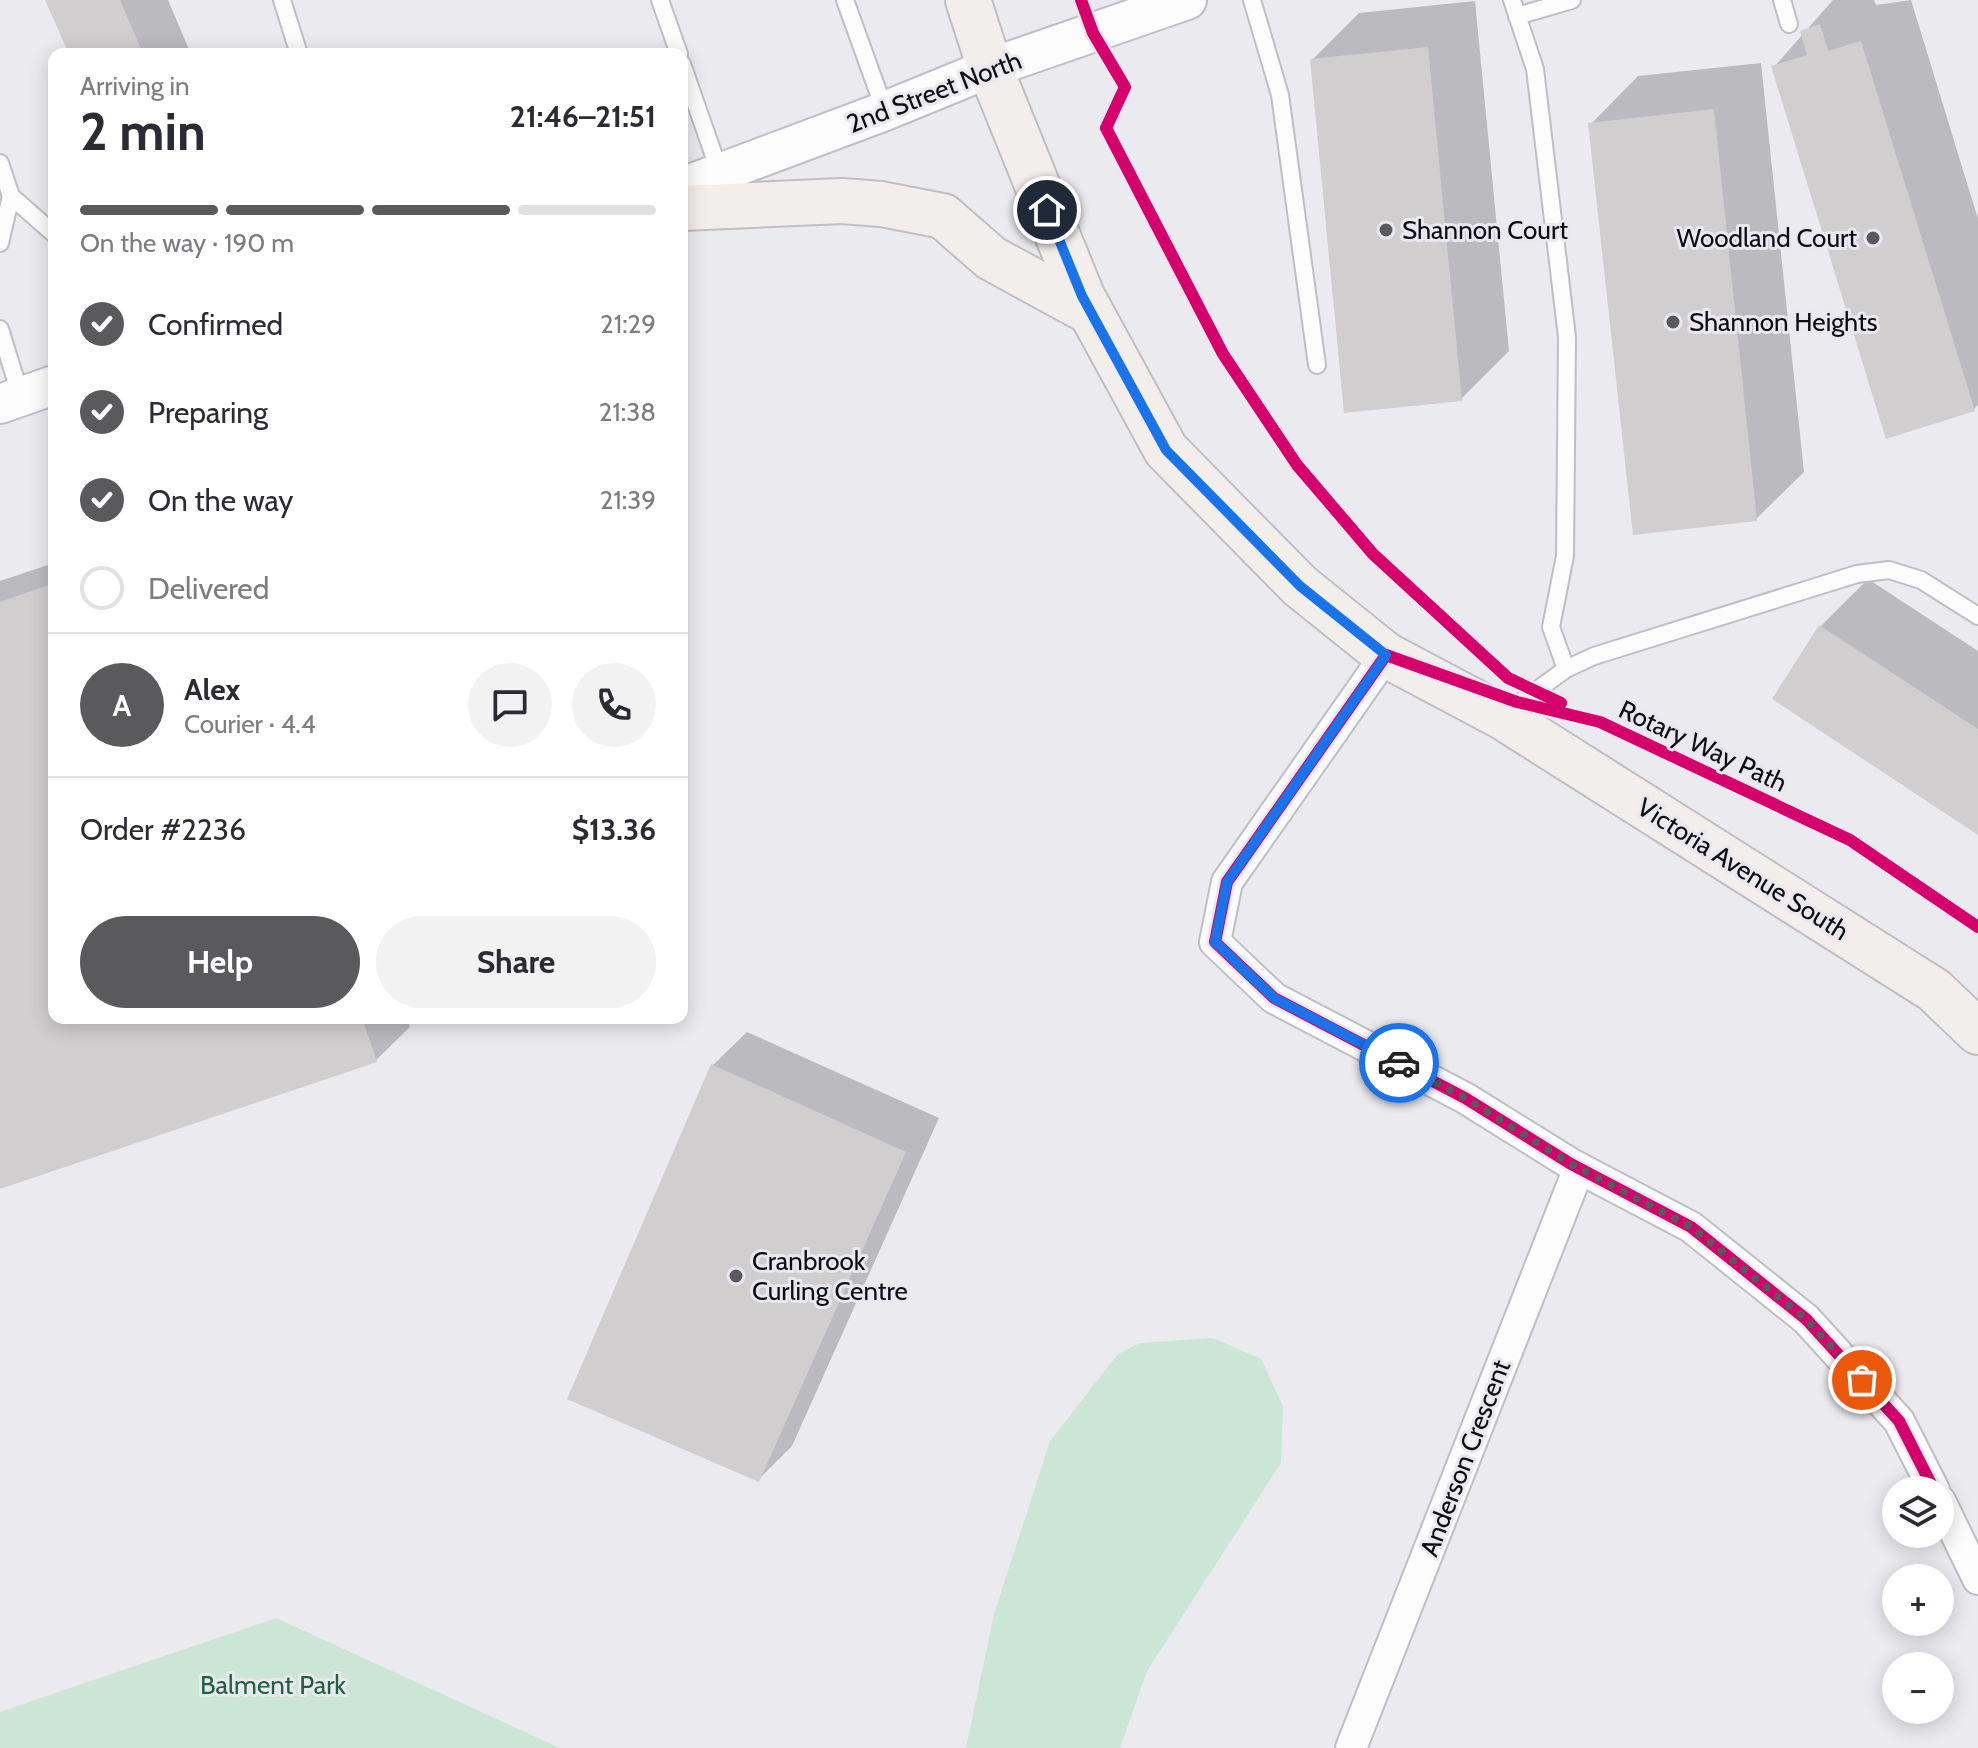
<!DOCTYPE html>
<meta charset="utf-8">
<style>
:root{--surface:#fff;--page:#f2f2f3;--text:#2b2b33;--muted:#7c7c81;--line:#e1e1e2;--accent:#5a5a5d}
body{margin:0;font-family:Cabin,sans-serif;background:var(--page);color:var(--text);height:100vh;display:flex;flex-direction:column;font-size:30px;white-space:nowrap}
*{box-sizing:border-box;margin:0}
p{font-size:26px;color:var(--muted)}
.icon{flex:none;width:44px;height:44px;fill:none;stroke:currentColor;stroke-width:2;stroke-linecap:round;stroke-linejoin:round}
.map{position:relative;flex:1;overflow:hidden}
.details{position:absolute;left:48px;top:48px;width:640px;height:976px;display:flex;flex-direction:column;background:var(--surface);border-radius:16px;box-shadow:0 4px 20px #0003}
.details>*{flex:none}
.tools{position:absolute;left:1882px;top:1476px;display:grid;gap:16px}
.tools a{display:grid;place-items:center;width:72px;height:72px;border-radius:50%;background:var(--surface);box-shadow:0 4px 20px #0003;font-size:40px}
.pin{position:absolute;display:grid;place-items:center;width:68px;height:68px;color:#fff;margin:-34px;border:4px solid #fff;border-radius:50%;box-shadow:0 2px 8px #0007}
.courier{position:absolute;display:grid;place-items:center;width:80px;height:80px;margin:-40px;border:6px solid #1a73e8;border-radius:50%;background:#fff;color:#222;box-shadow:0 2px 10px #0007}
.summary em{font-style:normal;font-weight:700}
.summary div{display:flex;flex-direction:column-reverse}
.summary{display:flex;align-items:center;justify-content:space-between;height:136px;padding:0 32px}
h1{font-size:52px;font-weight:700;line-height:60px}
.bar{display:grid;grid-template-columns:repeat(4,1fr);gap:12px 8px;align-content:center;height:96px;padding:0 32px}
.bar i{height:10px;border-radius:6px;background:var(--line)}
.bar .on{background:var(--accent)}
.bar p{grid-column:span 4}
.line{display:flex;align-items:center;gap:20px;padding:0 32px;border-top:2px solid var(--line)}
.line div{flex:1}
.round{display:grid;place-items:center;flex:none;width:84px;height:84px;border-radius:42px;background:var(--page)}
ol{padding:0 32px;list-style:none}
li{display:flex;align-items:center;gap:24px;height:88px}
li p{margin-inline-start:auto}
li .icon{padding:8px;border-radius:50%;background:var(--accent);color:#fff;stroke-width:4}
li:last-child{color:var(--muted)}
li i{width:44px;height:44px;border:4px solid var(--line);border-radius:50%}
.primary-button{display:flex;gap:16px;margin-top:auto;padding:16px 32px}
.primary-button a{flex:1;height:92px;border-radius:48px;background:var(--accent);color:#fff;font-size:32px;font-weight:700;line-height:92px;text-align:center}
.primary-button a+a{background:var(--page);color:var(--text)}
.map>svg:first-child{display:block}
</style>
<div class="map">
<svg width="1978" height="1748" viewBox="0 0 1978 1748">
<rect width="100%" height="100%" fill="#eaeaef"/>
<g fill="#cce6d6">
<polygon points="1213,1338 1261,1359 1283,1406 1281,1463 1147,1671 1120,1748 966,1748 994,1614 1050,1441 1118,1354 1140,1343"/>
<polygon points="276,1618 560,1748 0,1748 0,1712"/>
</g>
<g fill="#0003">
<polygon points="47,0 168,0 191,54 71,54"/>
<polygon points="1833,0 1874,0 1876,5 1911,0 1978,219 1978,405 1974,409 1774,67"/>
<polygon points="1475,1 1509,351 1461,399 1312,60 1359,13"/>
<polygon points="1761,63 1804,472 1756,519 1591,124 1638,76"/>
<polygon points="54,563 54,1018 407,1018 410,1027 376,1060 0,1188 0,581"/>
<polygon points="1868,579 1978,651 1978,833 1821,626"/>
<polygon points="747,1032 939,1118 792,1446 758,1480 713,1065"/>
</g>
<g fill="#d1ced0">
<polygon points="45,0 120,0 143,54 69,54"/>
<polygon points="1820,24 1828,51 1861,41 1975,411 1886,439 1771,66 1807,55 1800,31"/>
<polygon points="1428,47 1462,401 1344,413 1310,59"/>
<polygon points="1714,109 1757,521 1633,535 1588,123"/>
<polygon points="54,583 54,1018 362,1018 377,1062 0,1189 0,602"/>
<polygon points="1819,625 1978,729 1978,835 1772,699"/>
<polygon points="711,1064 906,1152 759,1482 567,1399"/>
</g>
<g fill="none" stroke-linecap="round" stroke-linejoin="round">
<g stroke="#bfbfc3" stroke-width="20">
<g id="service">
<polyline points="282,0 299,54"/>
<polyline points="660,0 679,54"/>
<polyline points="845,0 885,111"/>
<polyline points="1252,0 1280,95 1317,365"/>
<polyline points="1512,0 1535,69 1567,337 1565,556 1551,627 1566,669"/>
<polyline points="1782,0 1789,24"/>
<polyline points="1517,16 1572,0"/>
<polyline points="682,64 720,173"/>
<polyline points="0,163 11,196"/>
<polyline points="0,243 11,196 54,234"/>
<polyline points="0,329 21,397"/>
<polyline points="1503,715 1566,669 1594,656 1857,574 1889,570 1921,580 1978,616"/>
</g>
</g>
<g stroke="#bfbfc3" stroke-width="34">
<g id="minor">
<polyline points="1386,655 1227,882 1215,942 1274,998 1465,1098 1571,1164 1691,1227 1806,1319 1899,1421 1934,1490"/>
<polyline points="1940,1501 1978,1579"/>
<polyline points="1351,1748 1579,1168"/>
</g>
</g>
<g stroke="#bfbfc3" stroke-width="42">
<g id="tertiary">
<polyline points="682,187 885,111 990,68 1187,0"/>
<polyline points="0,404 54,385"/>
</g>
</g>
<g stroke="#bfbfc3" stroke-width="48">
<g id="secondary">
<polyline points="968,0 990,68 1082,296 1166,450 1300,586 1386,655 1501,716 1934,990 1978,1032"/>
<polyline points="682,208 842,201 881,204 943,216 991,258 1090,312"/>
</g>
</g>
<use href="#service" stroke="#fcfcfd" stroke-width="16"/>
<use href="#minor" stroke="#fcfcfd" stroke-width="30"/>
<use href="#tertiary" stroke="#fcfcfd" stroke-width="38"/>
<use href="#secondary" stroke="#f2eeec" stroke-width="44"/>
<g stroke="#e9e8f1" stroke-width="17">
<g id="cycleway">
<polyline points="1081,0 1093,33 1125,87 1106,128 1223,354 1297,465 1373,554 1508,678 1561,703"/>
<polyline points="1934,1490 1899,1421 1806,1319 1691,1227 1571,1164 1465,1098 1274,998 1215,942 1227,882 1386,655 1517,702 1600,722 1850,840 1978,927"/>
</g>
</g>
<use href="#cycleway" stroke="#d6006c" stroke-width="12"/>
</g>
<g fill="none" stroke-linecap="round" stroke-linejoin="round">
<polyline stroke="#5a5a5d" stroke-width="8" stroke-dasharray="0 14.4" points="1399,1063 1465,1098 1571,1164 1691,1227 1806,1319 1862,1380"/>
<polyline stroke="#1a73e8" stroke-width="10" points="1047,210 1082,296 1166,450 1300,586 1386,655 1227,882 1215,942 1274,998 1399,1063"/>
</g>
<g fill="#5a5a5d" stroke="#e9e8f1" stroke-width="3">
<circle cx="1386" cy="230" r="8"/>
<circle cx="1873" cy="238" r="8"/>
<circle cx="1673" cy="322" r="8"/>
<circle cx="736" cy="1276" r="8"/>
</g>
<g text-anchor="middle" stroke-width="6" stroke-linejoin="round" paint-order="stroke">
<g font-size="26" fill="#0d0c0f" stroke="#e9e8f1">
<text transform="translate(934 92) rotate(-21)" y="9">2nd Street North</text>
<text transform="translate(1703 746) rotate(25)" y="9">Rotary Way Path</text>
<text transform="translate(1743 869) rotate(32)" y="9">Victoria Avenue South</text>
<text transform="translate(1465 1458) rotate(-69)" y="9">Anderson Crescent</text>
</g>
<g font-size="26" fill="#0d0c0f" stroke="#e9e8f1" text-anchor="start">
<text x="1402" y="239">Shannon Court</text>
<text x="1857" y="247" text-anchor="end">Woodland Court</text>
<text x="1689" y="331">Shannon Heights</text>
<text x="752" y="1270">Cranbrook<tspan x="752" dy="30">Curling Centre</tspan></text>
</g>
<g font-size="26" fill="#1e643b" stroke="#e9e8f1">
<text x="273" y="1694">Balment Park</text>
</g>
</g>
</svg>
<div class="tools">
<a><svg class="icon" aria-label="layers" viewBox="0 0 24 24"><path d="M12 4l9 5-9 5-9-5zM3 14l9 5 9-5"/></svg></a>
<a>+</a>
<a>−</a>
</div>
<div class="pin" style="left:1862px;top:1380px;background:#ea580c"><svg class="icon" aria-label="bag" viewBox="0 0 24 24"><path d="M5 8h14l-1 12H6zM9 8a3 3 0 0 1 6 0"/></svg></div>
<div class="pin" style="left:1047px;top:210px;background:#1f2937"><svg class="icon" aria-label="home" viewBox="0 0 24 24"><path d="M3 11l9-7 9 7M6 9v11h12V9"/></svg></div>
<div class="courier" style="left:1399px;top:1063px"><svg class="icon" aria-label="car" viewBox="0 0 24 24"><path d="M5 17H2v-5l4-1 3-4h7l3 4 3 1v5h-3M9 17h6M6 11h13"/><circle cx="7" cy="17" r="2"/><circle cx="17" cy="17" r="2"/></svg></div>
<section class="details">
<div class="summary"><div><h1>2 min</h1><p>Arriving in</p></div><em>21:46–21:51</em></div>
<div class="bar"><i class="on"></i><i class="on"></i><i class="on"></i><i></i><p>On the way · 190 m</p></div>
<ol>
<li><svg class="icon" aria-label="check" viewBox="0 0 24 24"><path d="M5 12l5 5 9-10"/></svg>Confirmed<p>21:29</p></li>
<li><svg class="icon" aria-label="check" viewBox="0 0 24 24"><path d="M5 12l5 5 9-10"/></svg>Preparing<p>21:38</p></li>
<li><svg class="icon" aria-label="check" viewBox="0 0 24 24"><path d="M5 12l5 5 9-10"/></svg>On the way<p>21:39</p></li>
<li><i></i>Delivered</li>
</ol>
<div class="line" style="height:144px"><b class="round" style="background:var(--accent);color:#fff">A</b><div><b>Alex</b><p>Courier · 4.4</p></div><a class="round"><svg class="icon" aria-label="chat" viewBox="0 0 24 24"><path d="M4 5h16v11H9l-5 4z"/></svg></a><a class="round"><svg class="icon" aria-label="phone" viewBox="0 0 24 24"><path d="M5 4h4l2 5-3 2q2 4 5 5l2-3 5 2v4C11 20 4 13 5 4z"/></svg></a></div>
<div class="line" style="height:104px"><div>Order #2236</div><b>$13.36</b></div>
<div class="primary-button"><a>Help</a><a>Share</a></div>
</section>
</div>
